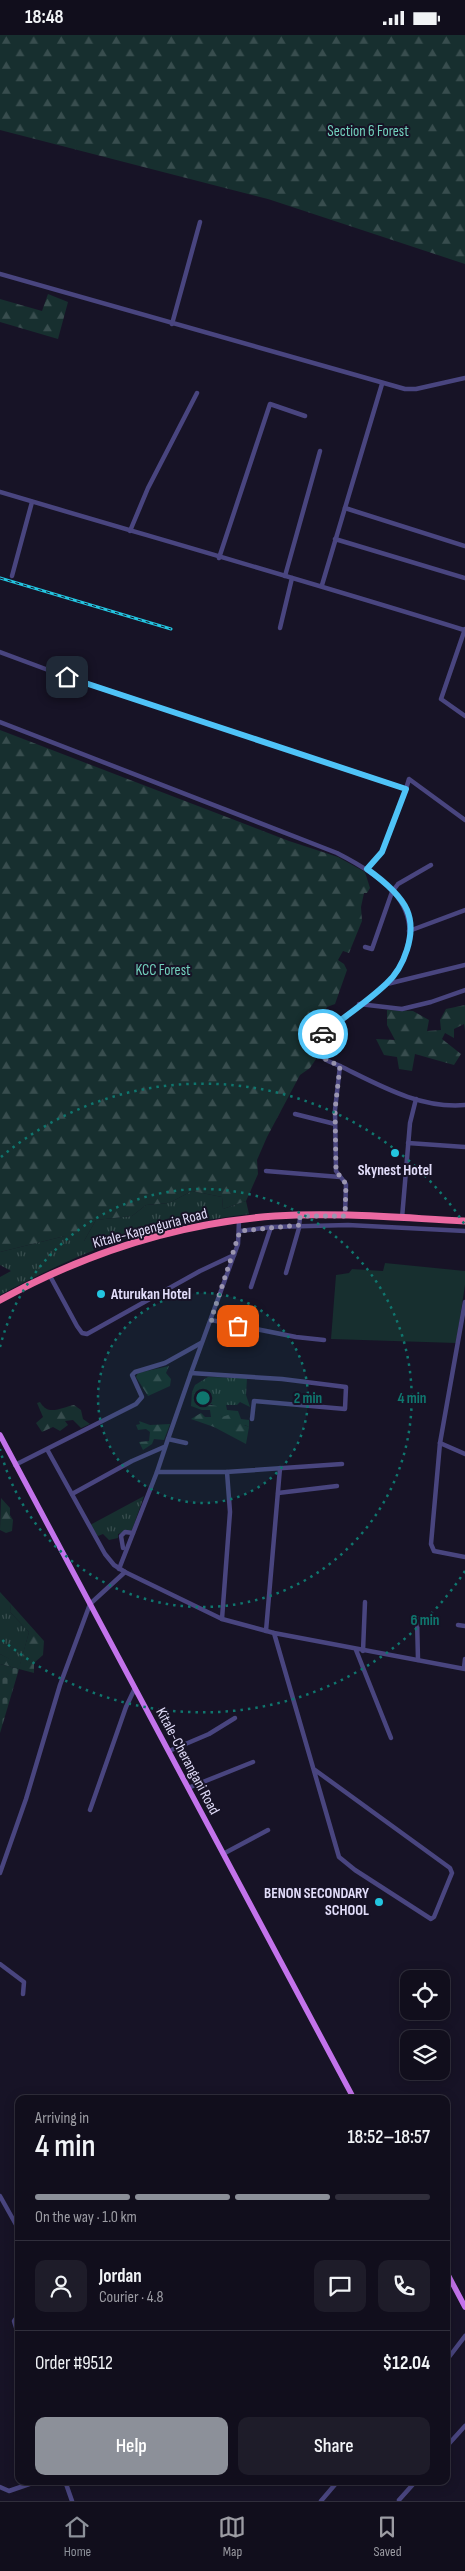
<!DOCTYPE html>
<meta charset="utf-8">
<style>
:root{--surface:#110e1c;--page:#1e1c29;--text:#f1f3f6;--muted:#9c9ca3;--line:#302e3b;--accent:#8c9099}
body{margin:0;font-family:"Sofia Sans Condensed",sans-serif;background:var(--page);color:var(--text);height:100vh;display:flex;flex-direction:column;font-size:19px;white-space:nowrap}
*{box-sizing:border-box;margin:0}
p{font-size:16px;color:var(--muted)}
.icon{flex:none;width:28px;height:28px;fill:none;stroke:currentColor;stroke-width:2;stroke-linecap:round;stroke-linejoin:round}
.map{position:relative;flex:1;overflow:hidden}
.sheet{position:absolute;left:15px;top:2060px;width:435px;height:390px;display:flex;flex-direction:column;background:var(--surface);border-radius:10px;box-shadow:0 2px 12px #0003,0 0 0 1px var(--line)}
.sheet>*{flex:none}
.controls{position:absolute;left:400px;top:1935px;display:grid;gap:10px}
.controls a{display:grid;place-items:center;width:50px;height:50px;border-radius:10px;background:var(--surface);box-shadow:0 2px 12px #0003,0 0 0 1px var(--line);font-size:25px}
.pin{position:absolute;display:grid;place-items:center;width:42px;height:42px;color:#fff;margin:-21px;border-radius:10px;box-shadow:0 2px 8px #0006}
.courier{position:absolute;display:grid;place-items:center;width:50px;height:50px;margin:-25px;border:4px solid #4fc3f7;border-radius:50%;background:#fff;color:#222;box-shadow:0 1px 6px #0007}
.headline em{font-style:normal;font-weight:600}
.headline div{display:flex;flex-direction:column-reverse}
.headline{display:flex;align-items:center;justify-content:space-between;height:85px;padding:0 20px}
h1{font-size:32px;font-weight:600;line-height:38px}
.bar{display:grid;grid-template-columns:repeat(4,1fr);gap:8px 5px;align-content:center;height:60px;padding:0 20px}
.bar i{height:6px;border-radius:4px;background:var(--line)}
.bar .active{background:var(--accent)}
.bar p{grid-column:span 4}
.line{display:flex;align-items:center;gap:12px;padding:0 20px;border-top:1px solid var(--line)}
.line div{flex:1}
.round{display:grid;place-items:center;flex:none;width:52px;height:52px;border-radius:10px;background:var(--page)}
.cta{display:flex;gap:10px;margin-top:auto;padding:10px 20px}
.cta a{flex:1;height:58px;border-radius:10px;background:var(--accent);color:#fff;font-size:20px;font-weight:600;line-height:58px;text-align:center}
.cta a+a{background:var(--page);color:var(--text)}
.status{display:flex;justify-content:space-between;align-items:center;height:35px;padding:0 25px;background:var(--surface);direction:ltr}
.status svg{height:14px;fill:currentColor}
.tabs{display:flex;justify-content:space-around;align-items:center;height:70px;border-top:1px solid var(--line);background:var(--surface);font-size:14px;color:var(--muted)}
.tabs a{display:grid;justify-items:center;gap:2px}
.tabs .active{color:var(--accent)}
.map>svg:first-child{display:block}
</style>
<div class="status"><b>18:48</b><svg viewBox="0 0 49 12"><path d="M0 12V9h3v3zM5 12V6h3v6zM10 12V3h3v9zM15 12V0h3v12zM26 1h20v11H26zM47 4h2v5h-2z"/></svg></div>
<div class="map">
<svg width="465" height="2466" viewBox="0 0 465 2466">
<defs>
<pattern id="grass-tufts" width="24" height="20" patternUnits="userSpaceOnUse" patternTransform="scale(1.25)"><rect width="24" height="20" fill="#172f2f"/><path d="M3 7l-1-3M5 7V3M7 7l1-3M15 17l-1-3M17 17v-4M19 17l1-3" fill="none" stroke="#384d4e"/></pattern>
<pattern id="forest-firs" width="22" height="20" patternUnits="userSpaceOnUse" patternTransform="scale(1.25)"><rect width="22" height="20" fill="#172f2f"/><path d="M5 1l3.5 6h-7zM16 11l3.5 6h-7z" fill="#384d4e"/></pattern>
<pattern id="cemetery-stones" width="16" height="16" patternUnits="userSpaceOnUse" patternTransform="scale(1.25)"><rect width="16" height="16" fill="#172f2f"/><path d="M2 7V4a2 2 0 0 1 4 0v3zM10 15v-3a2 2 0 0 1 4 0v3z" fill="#384d4e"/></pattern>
</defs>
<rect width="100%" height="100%" fill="#171326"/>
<g fill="url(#grass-tufts)">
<path d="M192,1156L222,1162L223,1174L246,1166L249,1179C213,1184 175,1188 140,1199C91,1214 45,1236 0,1260V1242L11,1236L0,1230V1217L65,1201L84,1206L96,1185L132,1181L146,1170L169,1168Z"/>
<polygon points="208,1342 247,1343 246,1360 250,1372 240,1367 237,1370 226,1370 227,1375 238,1376 241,1384 249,1385 249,1392 245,1390 236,1392 222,1382 212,1369 206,1369 202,1363 192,1357 195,1350"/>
<polygon points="144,1461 132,1495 118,1499 118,1503 109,1505 103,1499 98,1501 90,1490"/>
<polygon points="0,1557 11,1569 10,1577 29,1597 20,1630 0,1619"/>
</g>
<g fill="url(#forest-firs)">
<polygon points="0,0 465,0 465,229 268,164 0,95"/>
<polygon points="48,259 68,267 58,304 0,287 0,264 42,276"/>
<polygon points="0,695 289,806 338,822 365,837 370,853 367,858 364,858 361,872 362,886 349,918 343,916 338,925 344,929 347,935 335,969 327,972 321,983 327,992 316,994 312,1008 318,1021 310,1033 300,1040 267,1102 257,1125 258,1139 246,1166 223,1174 222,1162 192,1156 169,1168 146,1170 132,1181 96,1185 84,1206 75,1211 65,1201 0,1217"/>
<polygon points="465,970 465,996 464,989 454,994 454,1003 445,998 442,1004 461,1019 454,1030 415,1019 412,1036 399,1034 397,1022 384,1020 376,1004 395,1005 387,990 387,975 413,976 429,985 427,996 441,995 440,985 446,974"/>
<polygon points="169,1331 166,1338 171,1344 170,1351 148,1361 136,1342 138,1338"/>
<polygon points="192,1357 203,1363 206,1369 222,1372 220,1379 222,1382 231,1379 236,1392 239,1388 249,1392 246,1409 214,1392 191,1384 201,1378 205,1382 211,1382 210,1375 202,1375 191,1371"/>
<path d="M40,1367C48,1382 62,1372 74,1370L81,1375L83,1384L90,1389L81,1393L73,1385L65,1386L68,1390L60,1396L53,1392L42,1397L36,1388L43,1382L37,1368Z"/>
<polygon points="139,1386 150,1390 170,1389 164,1405 154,1404 152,1409 143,1415 139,1407 149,1406 150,1397 146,1394 138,1395 136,1390 140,1389"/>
<polygon points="1,1463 10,1473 10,1480 13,1485 12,1496 6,1498 0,1495"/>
<polygon points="11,1569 44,1606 43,1620 34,1628 34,1638 0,1629 0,1619 20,1629 29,1597 10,1577"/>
</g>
<polygon fill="url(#cemetery-stones)" points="0,1629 19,1634 0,1698"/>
<polygon fill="#172f2f" points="385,1228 465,1236 465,1250 456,1308 331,1304 336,1240 349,1238 352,1234 383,1236"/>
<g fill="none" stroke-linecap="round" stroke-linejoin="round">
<g stroke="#49457f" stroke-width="4.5">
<polyline points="0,239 405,354 416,354 465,343"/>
<polyline points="172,289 200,187"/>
<path d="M0,457C155,503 310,547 464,595"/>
<polyline points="345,473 465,511"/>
<polyline points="130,496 148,453 197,358"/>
<polyline points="335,504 465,543"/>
<polyline points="219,523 270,369 305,381"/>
<polyline points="12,541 32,467"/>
<polyline points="285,541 320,416"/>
<polyline points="322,550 382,349"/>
<polyline points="280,593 292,543"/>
<polyline points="465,594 441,664 465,681"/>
<polyline points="0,617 67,642 406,754 409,744 465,785"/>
<path d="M0,687L337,818C376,838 423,866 406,917C402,928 396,941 386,949C367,967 344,982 323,999L320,1003L319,1017C323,1026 332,1027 340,1031C379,1050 420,1074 465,1070"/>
<polyline points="367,834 382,817 406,754"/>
<polyline points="409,896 465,875"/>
<polyline points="365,912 372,914 392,857 398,849 431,830"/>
<polyline points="387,949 465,930"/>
<polyline points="359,969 402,974 431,967 465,955"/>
<polyline points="340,1031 335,1075 336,1136 346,1149 345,1181"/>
<polyline points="295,1079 335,1089"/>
<polyline points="408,1108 465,1112"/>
<polyline points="266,1136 340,1142"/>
<polyline points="402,1183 410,1088 416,1064"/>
<polyline points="239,1186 238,1209 191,1338 282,1344 346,1352 345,1374 254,1366 252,1384"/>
<polyline points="271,1192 348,1190 465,1196"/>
<polyline points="240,1196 271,1192 251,1252"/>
<polyline points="286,1238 299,1193 300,1181"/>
<polyline points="50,1241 77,1291 82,1298 87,1299 200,1236 234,1220"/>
<polyline points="465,1267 440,1408 431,1509 434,1516 465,1522"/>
<polyline points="211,1285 296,1302 324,1305"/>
<polyline points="168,1404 191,1338"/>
<polyline points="186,1408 168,1404 157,1437 226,1437 342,1429"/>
<polyline points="440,1408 465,1419"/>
<polyline points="48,1416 105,1519 114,1530 125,1537 222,1584 274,1598 465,1634"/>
<polyline points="15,1430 136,1369 142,1362 132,1340 135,1337 165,1328 201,1308"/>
<polyline points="278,1458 337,1451"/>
<polyline points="72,1459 132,1426 164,1412"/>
<polyline points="123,1513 121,1501 125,1497 133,1498"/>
<polyline points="119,1534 157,1437"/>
<polyline points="417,1583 418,1625"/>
<polyline points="222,1584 230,1477 227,1437"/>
<polyline points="458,1590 465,1591"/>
<polyline points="266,1596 280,1433"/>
<polyline points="274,1598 339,1822 355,1835 431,1884 434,1882 452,1838 450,1833 315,1735"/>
<polyline points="356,1615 391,1703"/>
<polyline points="363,1616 365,1567"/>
<polyline points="464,1633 465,1624"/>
<polyline points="169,1716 209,1699 235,1683"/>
<polyline points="188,1753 253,1727"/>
<polyline points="90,1775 126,1672 135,1653"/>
<polyline points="223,1819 268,1795"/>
<polyline points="0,1838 26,1764 60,1650 90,1569 125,1537"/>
<polyline points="0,1929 24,1947 23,1959"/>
<polyline points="0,2161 19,2195"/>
<polyline points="19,2279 14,2286 19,2302"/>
<polyline points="446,2326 465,2301"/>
<polyline points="446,2412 465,2391"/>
<polyline points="65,2446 72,2466"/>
<polyline points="0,2452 9,2456 38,2446"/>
<polyline points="399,2465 416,2446"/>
<polyline points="321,2466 338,2446"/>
</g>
<g stroke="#c373eb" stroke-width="5.5">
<polyline points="0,1400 354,2064"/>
<polyline points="446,2236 465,2272"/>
</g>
<path stroke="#ea69a1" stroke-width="7" d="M0,1265C84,1219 178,1188 275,1181C338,1177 402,1183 465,1186"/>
<g stroke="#23c5e0" stroke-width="3">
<polyline id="rail" points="0,543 171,594"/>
</g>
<use href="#rail" stroke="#171326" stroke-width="1" stroke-dasharray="4" stroke-linecap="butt"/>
</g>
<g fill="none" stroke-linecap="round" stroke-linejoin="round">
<polyline stroke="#9b96b0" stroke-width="5" stroke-dasharray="0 9" points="238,1291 211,1285 240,1196 300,1190 300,1181 345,1181 346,1149 336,1136 335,1075 340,1031 325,1024 318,1017 320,1003 323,999"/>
<path stroke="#4fc3f7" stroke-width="6" d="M67,642L406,754L382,817L367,834C381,844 400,859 407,875C417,898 404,933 386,949C367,967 344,982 323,999"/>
</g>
<circle cx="203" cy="1363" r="105" fill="#0f766e" fill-opacity=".12"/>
<g fill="none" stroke="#0f766e" stroke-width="2.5" stroke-dasharray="2.5 5">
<circle cx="203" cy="1363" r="105"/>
<path d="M0 1312A209 209 0 1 1 0 1414"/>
<path d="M465 1536A314 314 0 0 1 1 1604M1 1122A314 314 0 0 1 465 1190"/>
</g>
<g fill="#23c5e0" stroke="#171326" stroke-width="2">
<circle cx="395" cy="1118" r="5"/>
<circle cx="101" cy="1259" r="5"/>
<circle cx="379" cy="1867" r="5"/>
</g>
<g text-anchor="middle" stroke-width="4" stroke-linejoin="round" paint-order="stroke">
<g font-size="15" fill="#72d1bd" stroke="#171326">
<text x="368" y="101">Section 6 Forest</text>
<text x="163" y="940">KCC Forest</text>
</g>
<g font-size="15" font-weight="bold" fill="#e2ddfa" stroke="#171326">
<text x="395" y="1140">Skynest Hotel</text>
<text x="111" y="1264" text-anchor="start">Aturukan Hotel</text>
<text x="369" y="1863" text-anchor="end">BENON SECONDARY<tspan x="369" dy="17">SCHOOL</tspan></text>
</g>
<g font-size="15" fill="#e2ddfa" stroke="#171326">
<text transform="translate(150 1193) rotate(-15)" y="5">Kitale-Kapenguria Road</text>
<text transform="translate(188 1726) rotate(62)" y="5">Kitale-Cherangani Road</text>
</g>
</g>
<circle cx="203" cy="1363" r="8" fill="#0f766e" stroke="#171326" stroke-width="2.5"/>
<g font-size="15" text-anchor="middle" font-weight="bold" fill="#0f766e" stroke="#171326" stroke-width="4" stroke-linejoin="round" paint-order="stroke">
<text x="308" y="1368">2 min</text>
<text x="412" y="1368">4 min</text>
<text x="425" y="1590">6 min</text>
</g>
</svg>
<div class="controls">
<a><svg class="icon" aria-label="locate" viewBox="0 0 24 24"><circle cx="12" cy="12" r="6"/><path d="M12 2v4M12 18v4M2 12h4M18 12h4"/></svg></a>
<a><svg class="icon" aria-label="layers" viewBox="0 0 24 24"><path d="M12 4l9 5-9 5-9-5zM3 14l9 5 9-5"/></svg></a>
</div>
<div class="pin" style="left:238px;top:1291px;background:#ea580c"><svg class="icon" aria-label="bag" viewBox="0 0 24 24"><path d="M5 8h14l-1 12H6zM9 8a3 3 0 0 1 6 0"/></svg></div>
<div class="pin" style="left:67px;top:642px;background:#1f2937"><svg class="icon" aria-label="home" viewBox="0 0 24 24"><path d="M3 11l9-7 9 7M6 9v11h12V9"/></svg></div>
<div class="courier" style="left:323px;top:999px"><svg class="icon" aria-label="car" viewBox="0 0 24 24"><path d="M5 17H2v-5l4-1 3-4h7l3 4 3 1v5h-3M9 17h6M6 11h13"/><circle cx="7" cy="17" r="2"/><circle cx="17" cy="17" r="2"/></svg></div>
<section class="sheet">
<div class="headline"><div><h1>4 min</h1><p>Arriving in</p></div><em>18:52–18:57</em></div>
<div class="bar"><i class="active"></i><i class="active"></i><i class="active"></i><i></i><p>On the way · 1.0 km</p></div>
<div class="line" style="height:90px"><a class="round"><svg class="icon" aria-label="person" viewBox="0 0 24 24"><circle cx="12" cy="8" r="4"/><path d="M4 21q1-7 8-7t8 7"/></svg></a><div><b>Jordan</b><p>Courier · 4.8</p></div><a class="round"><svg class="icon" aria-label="chat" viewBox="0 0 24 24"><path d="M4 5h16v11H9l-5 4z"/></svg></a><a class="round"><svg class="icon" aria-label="phone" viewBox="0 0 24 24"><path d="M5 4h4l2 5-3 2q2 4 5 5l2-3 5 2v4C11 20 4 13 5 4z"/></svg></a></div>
<div class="line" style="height:65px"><div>Order #9512</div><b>$12.04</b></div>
<div class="cta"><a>Help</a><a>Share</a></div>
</section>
</div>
<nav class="tabs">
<a class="active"><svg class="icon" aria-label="home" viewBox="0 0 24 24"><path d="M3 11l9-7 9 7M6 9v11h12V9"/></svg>Home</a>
<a><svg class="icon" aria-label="map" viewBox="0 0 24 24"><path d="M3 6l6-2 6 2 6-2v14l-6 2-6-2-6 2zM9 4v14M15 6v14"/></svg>Map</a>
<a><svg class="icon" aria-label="saved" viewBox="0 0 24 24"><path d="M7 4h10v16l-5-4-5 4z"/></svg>Saved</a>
</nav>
